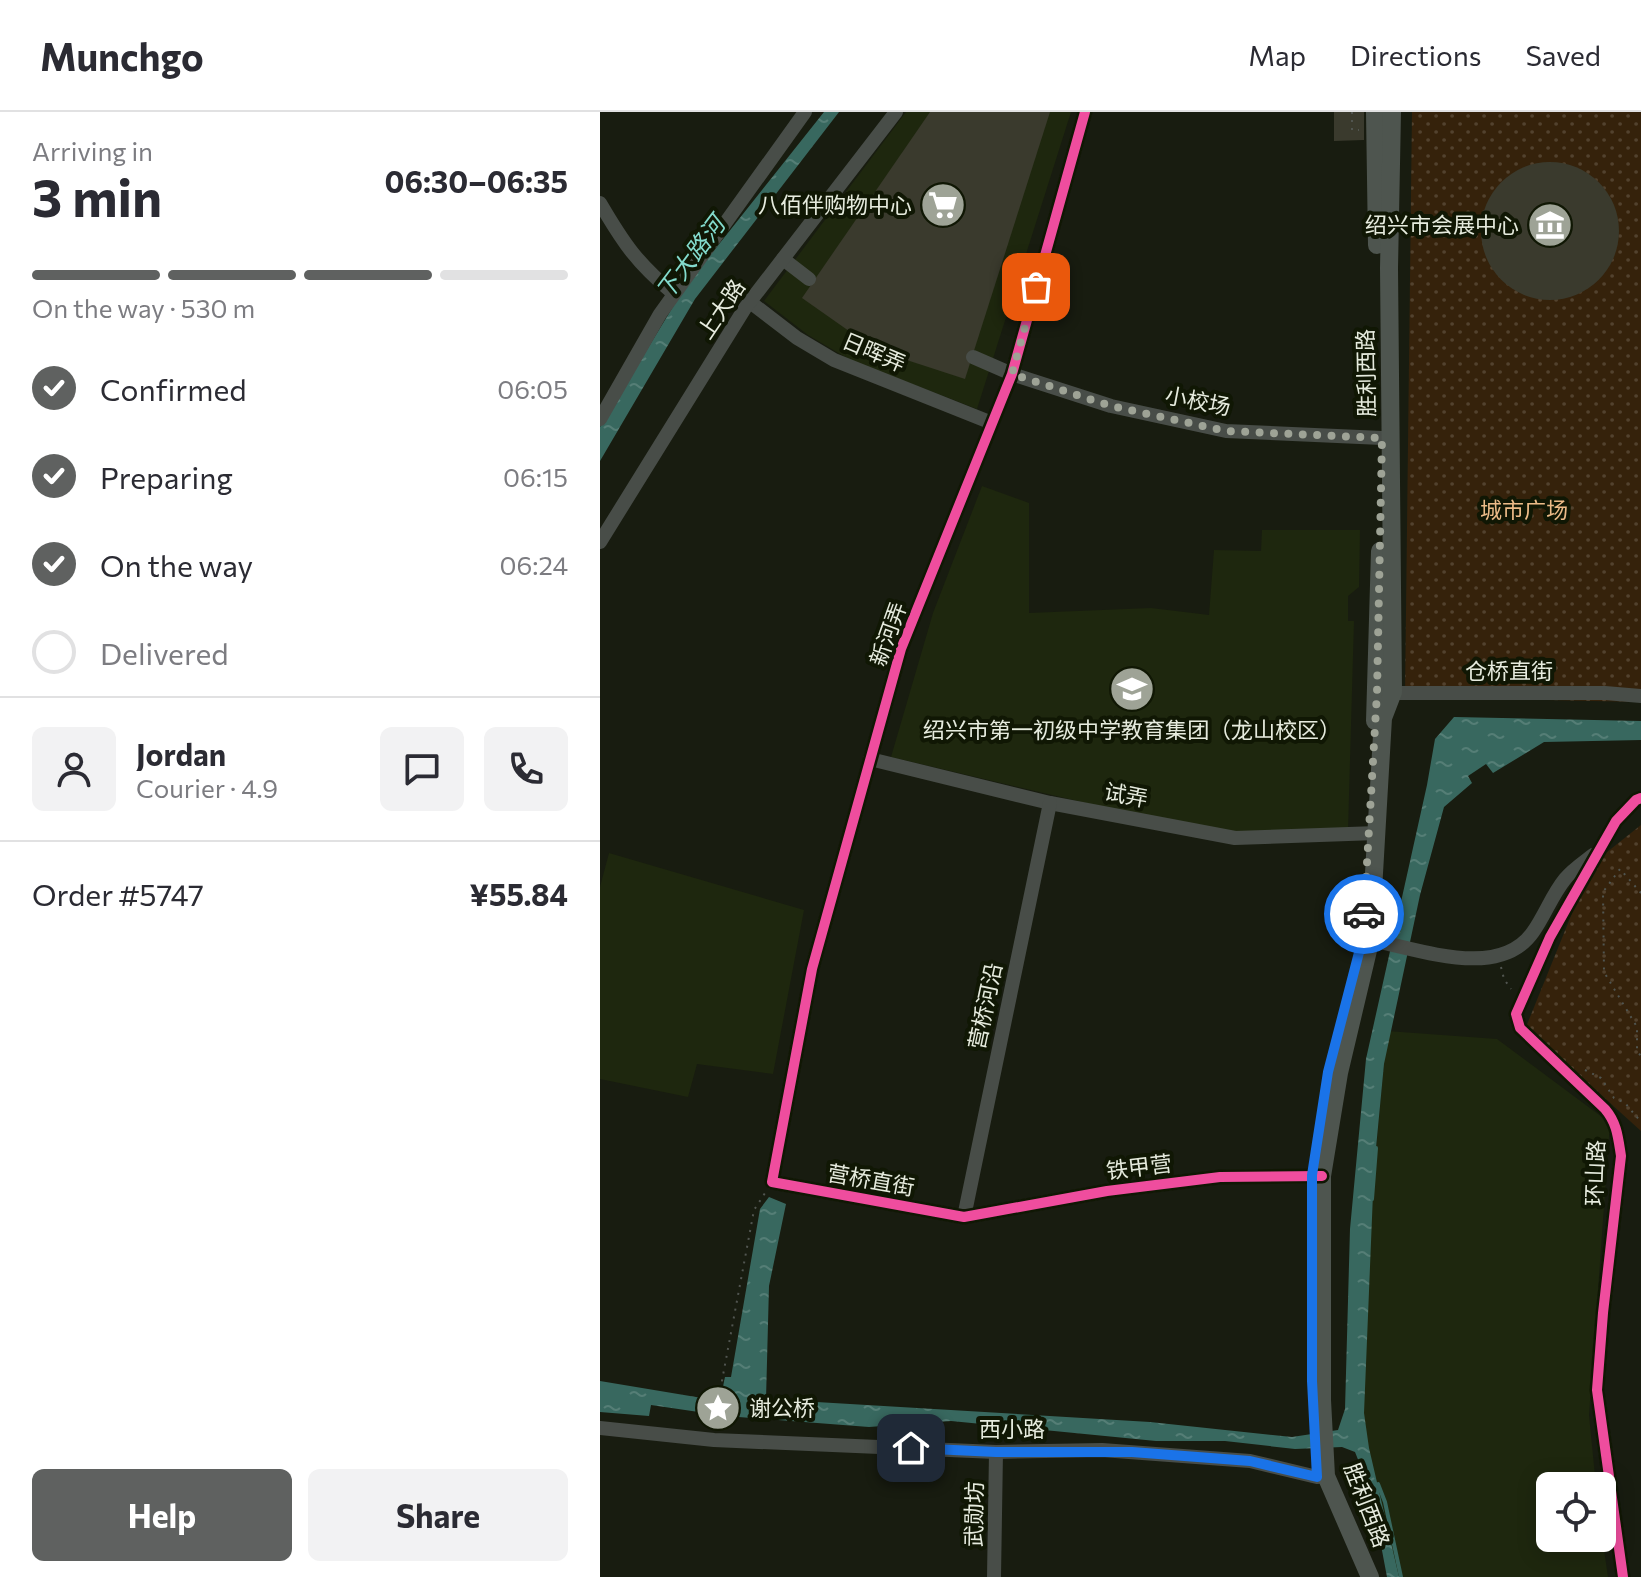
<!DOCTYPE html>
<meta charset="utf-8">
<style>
:root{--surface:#fff;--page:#f2f2f3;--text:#2b2b33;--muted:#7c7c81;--line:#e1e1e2;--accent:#5f6160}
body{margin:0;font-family:Commissioner,"Noto Sans SC",sans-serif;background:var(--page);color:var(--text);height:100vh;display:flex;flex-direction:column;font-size:30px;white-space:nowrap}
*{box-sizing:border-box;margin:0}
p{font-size:26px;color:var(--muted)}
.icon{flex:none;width:44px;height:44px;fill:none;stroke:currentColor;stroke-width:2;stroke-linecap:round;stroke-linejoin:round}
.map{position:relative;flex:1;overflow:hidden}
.drawer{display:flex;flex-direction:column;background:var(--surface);width:600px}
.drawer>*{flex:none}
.controls{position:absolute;left:936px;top:1360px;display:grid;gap:16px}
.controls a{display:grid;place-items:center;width:80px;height:80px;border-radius:12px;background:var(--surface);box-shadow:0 4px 20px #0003;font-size:40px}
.pin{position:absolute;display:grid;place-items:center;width:68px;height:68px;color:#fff;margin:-34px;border-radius:16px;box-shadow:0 4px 12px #0006}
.courier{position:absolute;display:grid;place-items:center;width:80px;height:80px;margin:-40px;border:6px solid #1a73e8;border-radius:50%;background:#fff;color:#222;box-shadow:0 2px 10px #0007}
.head em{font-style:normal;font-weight:700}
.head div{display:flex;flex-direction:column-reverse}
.head{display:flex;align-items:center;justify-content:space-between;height:136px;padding:0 32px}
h1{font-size:52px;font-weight:700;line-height:60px}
.bar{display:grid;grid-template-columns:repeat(4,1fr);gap:12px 8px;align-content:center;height:96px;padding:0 32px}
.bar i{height:10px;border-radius:6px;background:var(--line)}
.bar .on{background:var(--accent)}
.bar p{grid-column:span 4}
.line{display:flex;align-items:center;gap:20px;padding:0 32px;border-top:2px solid var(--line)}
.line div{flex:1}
.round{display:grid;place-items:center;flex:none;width:84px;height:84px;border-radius:12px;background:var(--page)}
ol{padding:0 32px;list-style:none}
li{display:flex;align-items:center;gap:24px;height:88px}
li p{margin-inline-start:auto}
li .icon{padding:8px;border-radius:50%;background:var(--accent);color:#fff;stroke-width:4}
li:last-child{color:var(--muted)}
li i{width:44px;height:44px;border:4px solid var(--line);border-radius:50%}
.action{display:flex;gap:16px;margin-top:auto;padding:16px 32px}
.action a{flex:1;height:92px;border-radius:12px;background:var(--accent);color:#fff;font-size:32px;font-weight:700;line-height:92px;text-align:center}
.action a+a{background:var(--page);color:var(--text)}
header{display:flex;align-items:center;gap:48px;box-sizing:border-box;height:112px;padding:0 40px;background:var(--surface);border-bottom:2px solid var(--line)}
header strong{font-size:38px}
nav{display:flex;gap:44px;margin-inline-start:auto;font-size:28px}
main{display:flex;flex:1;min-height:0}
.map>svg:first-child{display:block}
</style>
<header>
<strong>Munchgo</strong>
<nav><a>Map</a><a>Directions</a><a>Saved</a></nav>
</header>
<main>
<section class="drawer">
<div class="head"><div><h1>3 min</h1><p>Arriving in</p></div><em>06:30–06:35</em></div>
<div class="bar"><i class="on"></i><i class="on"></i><i class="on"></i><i></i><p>On the way · 530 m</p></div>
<ol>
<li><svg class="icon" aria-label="check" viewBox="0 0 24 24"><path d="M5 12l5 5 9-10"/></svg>Confirmed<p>06:05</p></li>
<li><svg class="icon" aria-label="check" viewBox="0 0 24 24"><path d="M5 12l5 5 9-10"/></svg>Preparing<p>06:15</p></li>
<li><svg class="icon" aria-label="check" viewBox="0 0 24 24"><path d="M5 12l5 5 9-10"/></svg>On the way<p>06:24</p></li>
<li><i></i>Delivered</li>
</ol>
<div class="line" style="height:144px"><a class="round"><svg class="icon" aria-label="person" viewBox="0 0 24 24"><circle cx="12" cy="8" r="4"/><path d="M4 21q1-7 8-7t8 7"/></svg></a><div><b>Jordan</b><p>Courier · 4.9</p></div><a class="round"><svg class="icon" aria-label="chat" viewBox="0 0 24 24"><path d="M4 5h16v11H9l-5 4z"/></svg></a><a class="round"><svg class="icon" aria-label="phone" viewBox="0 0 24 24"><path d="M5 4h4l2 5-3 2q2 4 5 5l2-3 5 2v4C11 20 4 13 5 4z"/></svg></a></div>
<div class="line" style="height:104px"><div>Order #5747</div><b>¥55.84</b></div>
<div class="action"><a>Help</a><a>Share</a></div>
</section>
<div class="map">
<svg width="1041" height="1465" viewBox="0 0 1041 1465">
<defs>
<pattern id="grass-dots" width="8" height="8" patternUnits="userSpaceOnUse" patternTransform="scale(2)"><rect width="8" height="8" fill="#35220b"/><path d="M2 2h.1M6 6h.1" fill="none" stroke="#52422e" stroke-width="1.8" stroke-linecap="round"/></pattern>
<pattern id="water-ripples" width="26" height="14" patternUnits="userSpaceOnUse" patternTransform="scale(2)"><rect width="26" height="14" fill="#38685f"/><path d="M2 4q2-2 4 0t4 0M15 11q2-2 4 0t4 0" fill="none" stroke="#557e76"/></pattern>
</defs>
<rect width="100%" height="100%" fill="#181c10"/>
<g fill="#1e270e">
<polygon points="306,0 471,0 377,297 252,249 208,223 164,189"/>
<polygon points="382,374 429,391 429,501 551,496 609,503 614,438 661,439 662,418 760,418 759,475 748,484 748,509 754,509 748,719 635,726 291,645 333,501"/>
<polygon points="9,741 204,798 173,962 97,952 88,985 0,967 0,775"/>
<polygon points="787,919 897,927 1010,1011 989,1303 996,1374 950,1374 950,1426 1002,1424 1008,1465 793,1465 755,1265"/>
</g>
<g fill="url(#grass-dots)">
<polygon points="812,0 1041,0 1041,590 805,585"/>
<polygon points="1041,713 1041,1019 926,915 992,752"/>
</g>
<g fill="url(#water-ripples)">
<polygon points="224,0 239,0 95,187 0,349 0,315 85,175"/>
<polygon points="854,605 1041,609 1041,628 944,630 893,661 886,652 868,664 872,671 844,695 820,783 784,952 774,1057 764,1301 769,1336 799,1465 787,1465 771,1380 755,1340 742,1335 695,1337 625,1329 556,1329 351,1309 269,1315 126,1304 51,1293 49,1304 0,1300 0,1269 120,1289 125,1265 131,1265 160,1097 169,1085 186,1092 169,1174 166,1287 550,1310 692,1325 738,1318 745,1297 750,1117 766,947 827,673 835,627"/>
</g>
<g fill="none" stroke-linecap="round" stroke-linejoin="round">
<g stroke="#38685f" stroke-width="4">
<polyline points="772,1087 776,1036"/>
<polyline points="778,1372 785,1390 801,1465"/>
</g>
</g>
<g fill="#3a3a2d">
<polygon points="330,0 450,0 365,267 276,238 202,186"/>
<polygon points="734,0 764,0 764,28 734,29"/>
<circle cx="950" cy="119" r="69"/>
</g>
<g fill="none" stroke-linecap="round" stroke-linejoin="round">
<g stroke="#515550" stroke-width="2" stroke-dasharray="2 6" stroke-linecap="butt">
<polyline points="752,0 752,18 759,18"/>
<polyline points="1041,781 1020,757 1003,780 1004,860 1037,915 1037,939 1041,944"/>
<polyline points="901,855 904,867 911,877"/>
<polyline points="985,958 1001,966 1014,986 1025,991 1041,1010"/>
<polyline points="116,1317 121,1274 154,1098 165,1081"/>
</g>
<g stroke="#484d48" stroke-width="14">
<polyline points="485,0 412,262 301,537 212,857 172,1070 364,1105 507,1079 620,1065 722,1064"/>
<path d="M0,91C24,132 37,151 74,182"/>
<polyline points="183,147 209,167"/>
<polyline points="150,190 197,226 234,248 392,311"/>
<polyline points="373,245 412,262 511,294 626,319 782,326"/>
<polyline points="0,307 60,202 205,0"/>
<polyline points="0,430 145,196 296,0"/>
<polyline points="786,581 1005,581 1041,584"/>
<polyline points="270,647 450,691 635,726 777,721"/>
<path d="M770,828C817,836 899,869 933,820C945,803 952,783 965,767C972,758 984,750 993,743"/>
<polyline points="364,1105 450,691"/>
<polyline points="0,1316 114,1328 396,1340 502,1338 650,1349 717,1365 726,1364"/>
<polyline points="394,1465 396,1340"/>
<path d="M1023,1465L997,1278L1003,1201L1021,1044C1018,1025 1017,1011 1005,997L920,916L916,902L950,825L1016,709L1036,688L1041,686"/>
</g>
<g stroke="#4e554f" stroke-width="18">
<polyline points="775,0 777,133"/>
<polyline points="775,609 780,439"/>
<polyline points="770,1465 726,1364 722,1288 722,1064 739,961 770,830 783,606 793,580 789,156 792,0"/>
</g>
<g stroke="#101704" stroke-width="15">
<g id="cycleway">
<polyline points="485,0 412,262 301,537 212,857 172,1070 364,1105 507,1079 620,1065 722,1064"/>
<path d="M1023,1465L997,1278L1003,1201L1021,1044C1018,1025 1017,1011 1005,997L920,916L916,902L950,825L1016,709L1036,688L1041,686"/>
</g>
</g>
<use href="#cycleway" stroke="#ef4d9e" stroke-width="10"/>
</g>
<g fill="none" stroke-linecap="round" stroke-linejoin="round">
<polyline stroke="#9ea396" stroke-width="8" stroke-dasharray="0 14.4" points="436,175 412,262 511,294 626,319 782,326 777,581 764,802"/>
<polyline stroke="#1a73e8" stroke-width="10" points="311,1336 396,1340 532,1340 650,1349 717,1365 712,1269 712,1063 728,960 762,829 764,802"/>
</g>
<defs>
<g id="supermarket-disc" transform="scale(2.3)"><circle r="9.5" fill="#9ea396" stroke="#101704"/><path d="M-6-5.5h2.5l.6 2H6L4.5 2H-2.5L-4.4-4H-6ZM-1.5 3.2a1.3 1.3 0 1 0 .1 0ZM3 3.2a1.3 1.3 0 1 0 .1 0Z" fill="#fff"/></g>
<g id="museum-disc" transform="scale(2.3)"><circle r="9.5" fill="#9ea396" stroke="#101704"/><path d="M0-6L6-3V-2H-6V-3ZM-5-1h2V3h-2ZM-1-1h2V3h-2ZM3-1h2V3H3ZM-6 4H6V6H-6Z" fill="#fff"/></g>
<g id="school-disc" transform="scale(2.3)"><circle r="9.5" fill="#9ea396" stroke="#101704"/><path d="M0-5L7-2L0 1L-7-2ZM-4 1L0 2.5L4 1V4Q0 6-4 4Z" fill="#fff"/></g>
<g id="sight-disc" transform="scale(2.3)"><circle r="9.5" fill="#9ea396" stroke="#101704"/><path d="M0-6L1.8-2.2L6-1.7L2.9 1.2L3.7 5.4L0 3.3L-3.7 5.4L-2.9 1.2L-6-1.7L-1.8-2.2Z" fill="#fff"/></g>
</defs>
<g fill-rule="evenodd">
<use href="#supermarket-disc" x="343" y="93"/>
<use href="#museum-disc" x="950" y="113"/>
<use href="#school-disc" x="532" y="577"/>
<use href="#sight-disc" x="118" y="1296"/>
</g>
<g text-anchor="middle" stroke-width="8" stroke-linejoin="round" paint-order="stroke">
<g font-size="22" fill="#e6ebde" stroke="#101704" text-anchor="end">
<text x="312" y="101">八佰伴购物中心</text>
<text x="919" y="121">绍兴市会展中心</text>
<text x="532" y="626" text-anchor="middle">绍兴市第一初级中学教育集团（龙山校区）</text>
<text x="149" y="1304" text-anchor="start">谢公桥</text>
</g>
<g font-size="22" fill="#e6ebde" stroke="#101704">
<text transform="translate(121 197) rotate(-56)" y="8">上大路</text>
<text transform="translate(274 240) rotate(23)" y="8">日晖弄</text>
<text transform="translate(766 261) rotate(-91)" y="8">胜利西路</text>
<text transform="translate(598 289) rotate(11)" y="8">小校场</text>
<text transform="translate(288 522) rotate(-70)" y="8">新河弄</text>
<text x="909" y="567">仓桥直街</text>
<text transform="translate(526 683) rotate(11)" y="8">试弄</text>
<text transform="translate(385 894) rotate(-78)" y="8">营桥河沿</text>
<text transform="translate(539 1055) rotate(-7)" y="8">铁甲营</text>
<text transform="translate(995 1061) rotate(-88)" y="8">环山路</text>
<text transform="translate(271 1068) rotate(10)" y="8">营桥直街</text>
<text x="412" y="1325">西小路</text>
<text transform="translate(767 1393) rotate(69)" y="8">胜利西路</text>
<text transform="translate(374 1402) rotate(-89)" y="8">武勋坊</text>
</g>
<g font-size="22" fill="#ecbb88" stroke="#101704">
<text x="924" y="406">城市广场</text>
</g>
<g font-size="24" font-style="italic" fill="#83dbcd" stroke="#101704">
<text transform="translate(91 146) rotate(-53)" y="8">下大路河</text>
</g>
</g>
</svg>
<div class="controls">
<a><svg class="icon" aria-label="locate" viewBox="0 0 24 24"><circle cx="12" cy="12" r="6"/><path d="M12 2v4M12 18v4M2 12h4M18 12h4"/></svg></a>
</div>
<div class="pin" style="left:436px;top:175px;background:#ea580c"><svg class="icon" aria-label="bag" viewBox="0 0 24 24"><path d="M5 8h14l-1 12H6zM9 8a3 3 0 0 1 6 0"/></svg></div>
<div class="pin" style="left:311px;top:1336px;background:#1f2937"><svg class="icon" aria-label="home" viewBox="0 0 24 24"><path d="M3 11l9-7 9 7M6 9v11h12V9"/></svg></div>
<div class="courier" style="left:764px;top:802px"><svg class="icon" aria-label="car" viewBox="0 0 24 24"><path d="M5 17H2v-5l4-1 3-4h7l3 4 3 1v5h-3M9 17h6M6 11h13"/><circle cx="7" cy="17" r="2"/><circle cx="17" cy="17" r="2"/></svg></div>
</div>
</main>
